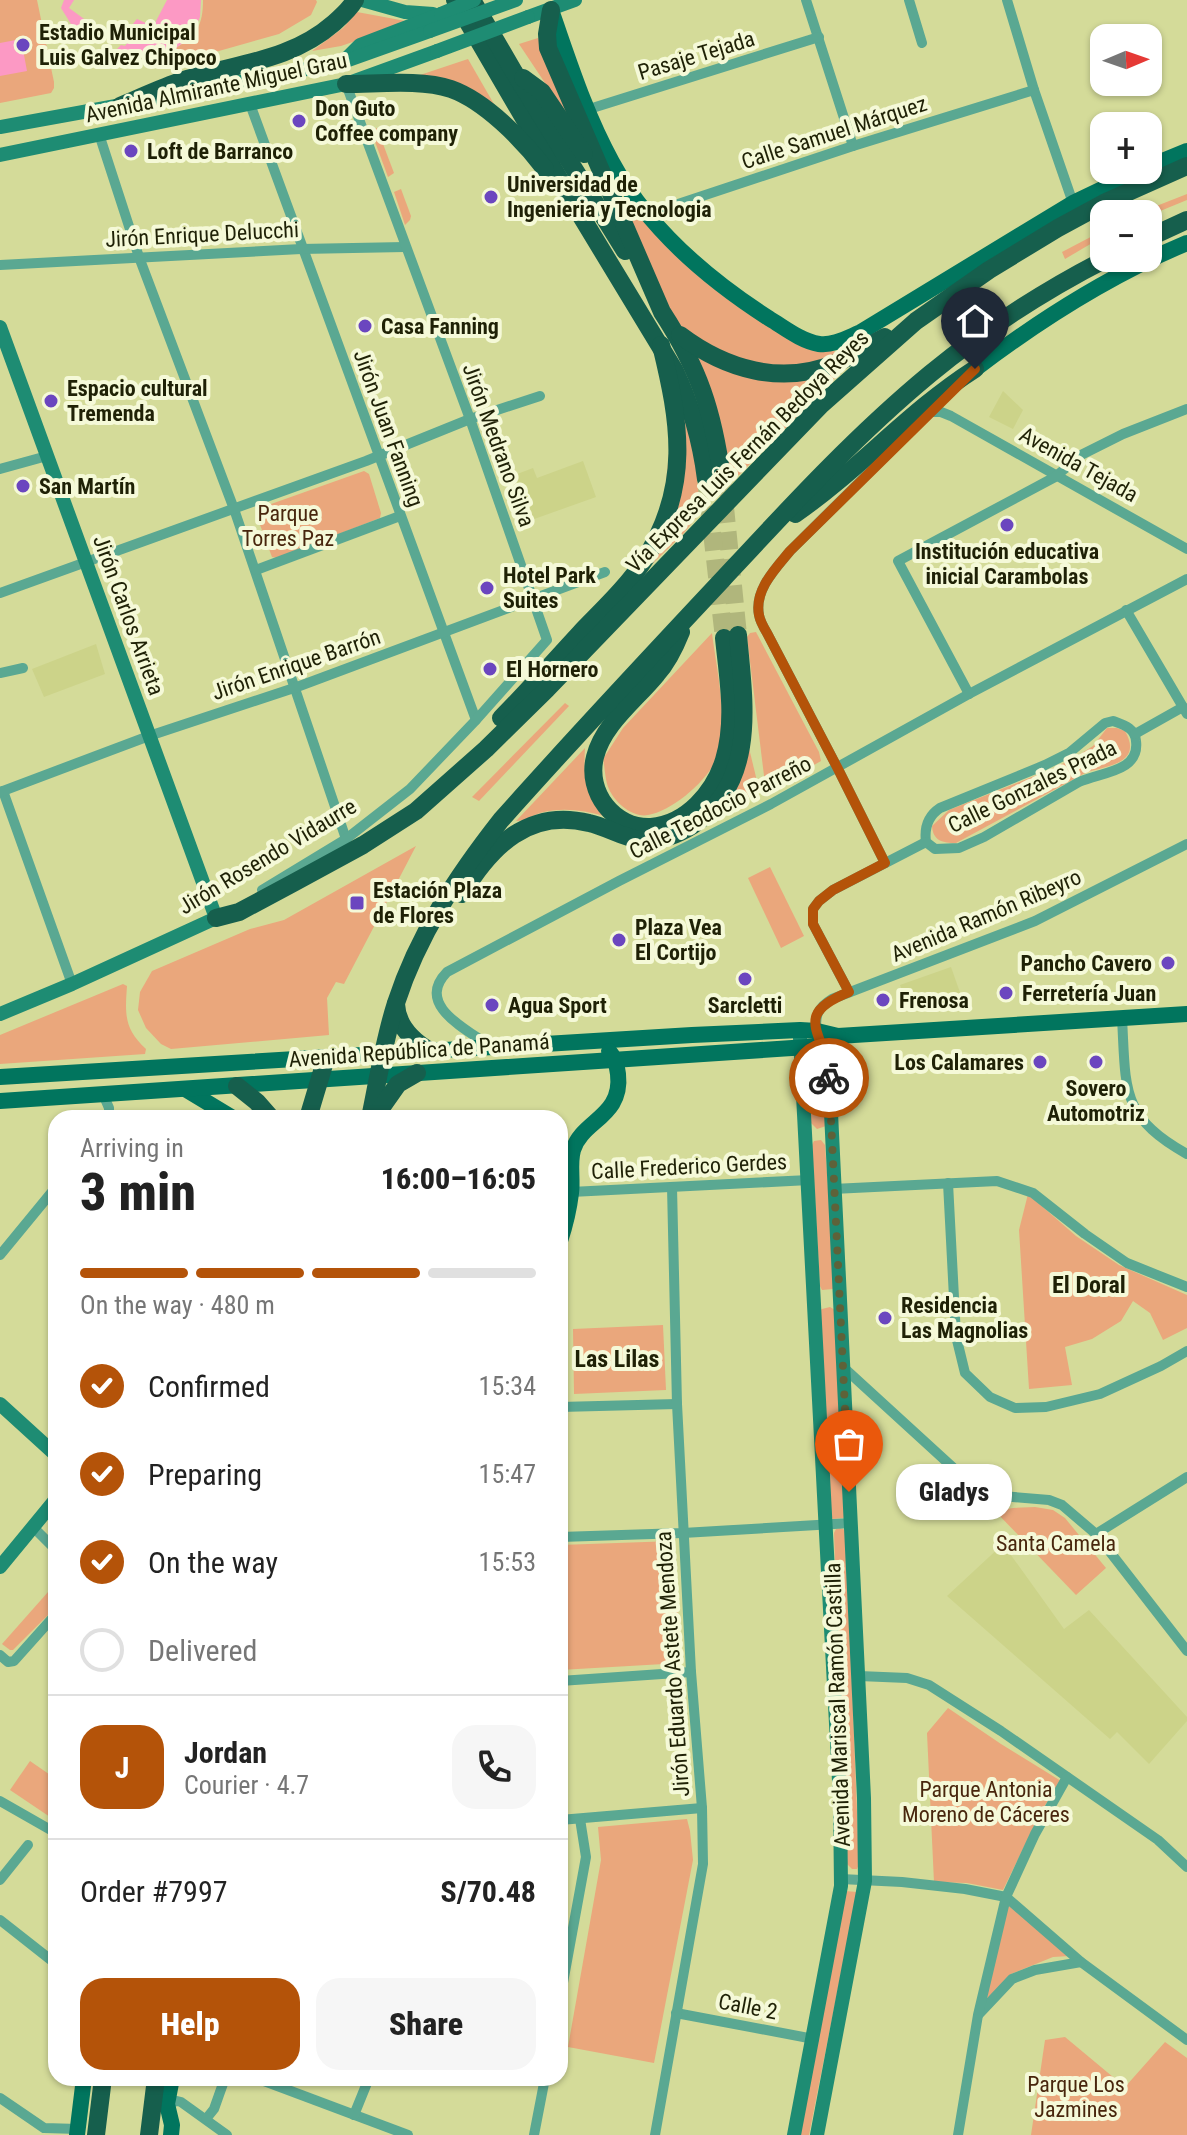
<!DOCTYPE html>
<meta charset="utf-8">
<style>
:root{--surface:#fff;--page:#f6f6f6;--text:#222;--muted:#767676;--line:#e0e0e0;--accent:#b45309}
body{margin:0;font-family:"Roboto Condensed",sans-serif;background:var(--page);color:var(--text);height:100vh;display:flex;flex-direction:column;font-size:30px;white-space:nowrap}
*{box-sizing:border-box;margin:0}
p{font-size:26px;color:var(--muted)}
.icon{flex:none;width:44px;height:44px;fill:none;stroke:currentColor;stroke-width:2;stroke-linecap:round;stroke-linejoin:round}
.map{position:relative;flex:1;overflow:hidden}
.details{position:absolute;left:48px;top:1110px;width:520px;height:976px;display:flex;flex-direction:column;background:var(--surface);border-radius:24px;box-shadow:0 2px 6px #0004}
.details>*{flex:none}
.needle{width:52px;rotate:88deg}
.fabs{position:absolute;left:1090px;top:24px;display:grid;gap:16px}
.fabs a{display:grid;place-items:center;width:72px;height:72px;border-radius:16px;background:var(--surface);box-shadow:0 2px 6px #0004;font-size:40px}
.pin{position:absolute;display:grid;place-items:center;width:68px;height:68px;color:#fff;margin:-82px -34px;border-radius:50% 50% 50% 0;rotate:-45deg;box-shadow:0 0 8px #0007}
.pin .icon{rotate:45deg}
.courier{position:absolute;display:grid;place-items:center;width:80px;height:80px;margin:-40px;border:6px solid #b45309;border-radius:50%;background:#fff;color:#222;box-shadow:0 2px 10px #0007}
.bubble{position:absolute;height:56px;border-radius:24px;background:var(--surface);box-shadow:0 2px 6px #0004;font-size:26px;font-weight:800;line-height:56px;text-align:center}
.overview em{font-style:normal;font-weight:800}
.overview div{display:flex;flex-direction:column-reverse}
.overview{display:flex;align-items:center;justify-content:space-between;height:136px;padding:0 32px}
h1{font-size:52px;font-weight:800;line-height:60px}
.bar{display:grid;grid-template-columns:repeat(4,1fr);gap:12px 8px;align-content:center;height:96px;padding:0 32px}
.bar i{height:10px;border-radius:6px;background:var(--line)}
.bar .active{background:var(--accent)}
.bar p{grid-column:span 4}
.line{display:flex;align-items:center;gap:20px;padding:0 32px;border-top:2px solid var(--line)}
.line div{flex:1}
.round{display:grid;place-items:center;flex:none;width:84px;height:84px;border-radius:24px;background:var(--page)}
ol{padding:0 32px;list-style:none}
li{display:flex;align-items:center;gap:24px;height:88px}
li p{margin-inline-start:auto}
li .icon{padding:8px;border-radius:50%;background:var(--accent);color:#fff;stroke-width:4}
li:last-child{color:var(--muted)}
li i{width:44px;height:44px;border:4px solid var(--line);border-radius:50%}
.action{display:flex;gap:16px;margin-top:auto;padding:16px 32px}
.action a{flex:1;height:92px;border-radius:24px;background:var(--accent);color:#fff;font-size:32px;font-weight:800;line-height:92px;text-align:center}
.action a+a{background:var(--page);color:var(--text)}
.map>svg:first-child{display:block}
</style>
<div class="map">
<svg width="1187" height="2135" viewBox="0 0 1187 2135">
<rect width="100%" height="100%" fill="#d4db99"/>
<g fill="#ccd389">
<polygon points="1003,391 1023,410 1013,429 989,417"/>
<polygon points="583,461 596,497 523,523 507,478 533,468 537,478"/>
<polygon points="96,644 105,674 44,697 32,669"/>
<polygon points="951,967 963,1001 907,1004 900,985"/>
<polygon points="1003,1544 1064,1629 1089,1610 1187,1717 1187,1721 1149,1764 1117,1732 1110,1739 947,1596"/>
</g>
<g fill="#eaa77c">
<polygon points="0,0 37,0 54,82 54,88 51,93 0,103"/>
<path d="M203,0H316L317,2L311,15L279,34L180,62L176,48C197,35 203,25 203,0Z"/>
<polygon points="357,12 411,22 341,46 312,51 343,28"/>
<polygon points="538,38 575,128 519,44"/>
<polygon points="468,59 502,118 417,76"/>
<polygon points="377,128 394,173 388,177 371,131"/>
<path d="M609,183L650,227L781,319L837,353C815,366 791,367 766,364C724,359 681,339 660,301C652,287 647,271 640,256C630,232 619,207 609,183Z"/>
<polygon points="401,189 411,216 410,220 405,225 394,192"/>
<polygon points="1187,194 1187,200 1148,216 1148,214 1136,214"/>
<polygon points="1104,230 1104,236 1065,259 1062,252"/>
<polygon points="687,347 712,361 844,369 739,475 729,474"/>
<polygon points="676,382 698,464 699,514 684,533 642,574 660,543"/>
<polygon points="364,471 369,474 381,513 380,518 277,558 272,557 256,514 257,509"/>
<polygon points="756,632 819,752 821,761 766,792 747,637 750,633"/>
<path d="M712,633C716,665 728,721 720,751C713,776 674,811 648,815C633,818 615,803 609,789C605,781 605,768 603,759L623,728Z"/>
<polygon points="565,703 569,706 479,801 472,797"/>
<path d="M1107,728H1117L1125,731C1143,762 1109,766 1087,772L956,843C943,843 933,841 932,826L949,810L1052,769L1074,758L1093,746Z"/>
<path d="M585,748C583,781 588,788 604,816C583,810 562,807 540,813C531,816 526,821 516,821Z"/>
<polygon points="749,748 756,777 747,801 707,822"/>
<polygon points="416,846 344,984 336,982 327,998 329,1035 171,1049 161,1044 146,1028 138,1010 140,992 152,971 250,929 284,920"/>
<polygon points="770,867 804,936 781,948 748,878"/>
<path d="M123,984L127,986C125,1014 124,1029 146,1049L145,1054L0,1064V1035Z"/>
<polygon points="813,1073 818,1073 824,1079 826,1126 817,1129 811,1123 809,1081"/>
<polygon points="821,1140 825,1145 835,1286 833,1289 822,1290 820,1286 812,1145 814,1141"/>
<polygon points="1028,1194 1076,1236 1119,1265 1187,1295 1187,1328 1163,1340 1150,1313 1133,1301 1121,1321 1092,1339 1065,1347 1072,1385 1029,1389 1019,1230"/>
<polygon points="830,1307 835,1310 845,1518 833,1519 829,1516 819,1311 822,1309"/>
<polygon points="663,1325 666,1390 574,1394 573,1329"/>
<polygon points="1035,1507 1053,1510 1065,1518 1106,1568 1076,1595 995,1511 1013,1508"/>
<polygon points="840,1528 846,1530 859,1864 857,1869 852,1869 846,1863 834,1533 836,1529"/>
<polygon points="674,1541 681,1663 560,1670 560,1545"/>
<polygon points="56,1583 56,1607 13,1650 10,1650 2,1644"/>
<polygon points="948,1708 1001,1744 1061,1781 1042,1810 1003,1890 967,1883 934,1882 927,1733"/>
<polygon points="30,1761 56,1779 56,1821 10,1790"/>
<polygon points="687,1819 690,1831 693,1860 654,2063 568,2047 601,1860 598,1827"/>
<polygon points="845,1891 857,1892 809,2135 797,2135"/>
<polygon points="1008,1902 1070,1956 1053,1957 1011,1974 985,2005"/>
<polygon points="1065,2037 1125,2087 1165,2042 1187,2058 1187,2135 1031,2135 1045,2040"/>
</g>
<g fill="#fc99c4">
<polygon points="64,0 74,0 69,8 98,29 76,32 61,8"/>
<polygon points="167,0 201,0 200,17 191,37 176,48 141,57 113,55 112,51 116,50 121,45 125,46 137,29 132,25 137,19 148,24 155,23"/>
<polygon points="21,39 27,71 0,76 0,43"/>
</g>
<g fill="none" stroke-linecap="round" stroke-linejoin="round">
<g stroke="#b0b67c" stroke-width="18" stroke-dasharray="18 9" stroke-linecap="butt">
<polyline points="722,478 738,635"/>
<polyline points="706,479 724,638"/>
</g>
<g stroke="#5aa892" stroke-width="10">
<polyline points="806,0 853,146"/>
<polyline points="909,0 922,43"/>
<polyline points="1007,0 1034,90 1073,203"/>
<polyline points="250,104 476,720"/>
<polyline points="586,110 819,37"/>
<polyline points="99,134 139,257 234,509 346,839"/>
<polyline points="648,214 853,146 1034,90"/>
<polyline points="0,265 301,249 405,247"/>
<polyline points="931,412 941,412 951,416 1187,549"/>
<polyline points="0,469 47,456"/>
<polyline points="256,570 400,516"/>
<polyline points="0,593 366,461 470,419 540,396"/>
<polyline points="1126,610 1187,714"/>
<polyline points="0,673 23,668"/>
<polyline points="969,694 898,561 1055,477 1081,455 1123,434 1187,409"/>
<path d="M1113,721C1124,725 1135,728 1136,741C1140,772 1101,772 1079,782L984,837L959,848L935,849L926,842C924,827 928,816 940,808L1045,765L1069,753L1105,723Z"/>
<polyline points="1135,734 1183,707"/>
<polyline points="3,791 72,984"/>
<polyline points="0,792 149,736 297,687 605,572"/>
<path d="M885,863L838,769L767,633C764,628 760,621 759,615C754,590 776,568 790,551L928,414"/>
<polyline points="262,890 346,839 410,789 476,720 547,640 470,419 346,84"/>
<polyline points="849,992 813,924 813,909 819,901 833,890 926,842"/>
<path d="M1122,1018C1126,1088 1120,1117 1187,1154"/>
<path d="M817,1031C814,1015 819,1007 832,999L1035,921L1187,844"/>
<path d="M490,1046C466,1029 415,1005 447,972L619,881L771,804L969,694L1187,579"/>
<polyline points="103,1094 109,1108 109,1118"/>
<polyline points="948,1183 956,1336 965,1373 990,1397 1015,1408 1046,1407 1100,1394 1161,1366 1187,1351"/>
<polyline points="833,1189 997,1181 1033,1193 1085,1234 1127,1263 1187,1287"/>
<polyline points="571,1192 809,1180"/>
<polyline points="0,1255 56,1187"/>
<polyline points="843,1367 971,1484 990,1495 1049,1500 1062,1505 1096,1534 1187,1651"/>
<polyline points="560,1407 677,1404"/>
<polyline points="33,1527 56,1550"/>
<polyline points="1096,1534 1187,1477"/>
<polyline points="560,1537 683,1533 851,1523"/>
<polyline points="0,1655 8,1662 14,1661 56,1614"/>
<polyline points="859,1676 907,1678 929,1685 1001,1731 1158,1840 1187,1867"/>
<polyline points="560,1681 691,1672"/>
<polyline points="0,1801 56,1833"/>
<polyline points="560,1820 702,1808"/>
<polyline points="841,1879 902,1882 965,1889 1006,1897 1081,1962 1187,2040"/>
<polyline points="0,1880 28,1845"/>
<polyline points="0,1920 56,1964"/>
<polyline points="560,1999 586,1857 580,1819"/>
<polyline points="676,2013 814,2039"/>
<polyline points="979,2014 1012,1979 1035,1970 1081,1962"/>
<polyline points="256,2078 408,2135"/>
<polyline points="0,2098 44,2128 78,2129"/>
<polyline points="167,2104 177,2101 181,2102 227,2135"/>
<polyline points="354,2115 369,2078"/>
<polyline points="206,2119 214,2109 225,2078"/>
<polyline points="534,2135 545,2078"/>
<polyline points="655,2135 703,1864 702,1808 691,1672 677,1404 672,1187"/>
<polyline points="958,2135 978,2015 1006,1897 1035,1834 1067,1777"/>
</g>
<g stroke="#1e8c73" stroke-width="14">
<polyline points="362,0 405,12 433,14"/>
<polyline points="528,17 575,0"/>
<polyline points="346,59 360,45 441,14"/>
<polyline points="147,100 343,62 430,31"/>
<polyline points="0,127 127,104"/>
<polyline points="0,155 346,84 437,51"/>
<polyline points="0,327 216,918 72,984 0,1014"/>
<polyline points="0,1404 56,1455"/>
<polyline points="0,1567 56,1499"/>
<polyline points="794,2135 841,1886 840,1800 800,1038"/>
<polyline points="817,2135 865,1881 864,1798 829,1071 818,1035"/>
</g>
<g stroke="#01755e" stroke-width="16">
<path d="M551,10C569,61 585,113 612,162C647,227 709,280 770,319C785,328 801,341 819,344C832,346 847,338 859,333L1073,203L1142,170"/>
<polyline points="1148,167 1187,151"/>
<path d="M975,369C1041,319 1110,275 1187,243"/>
<polyline points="0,1077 692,1035 800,1030 817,1031 838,1036 1187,1014"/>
<polyline points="185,1089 233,1118"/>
<polyline points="0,1101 822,1046 838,1036"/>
<path d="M560,1241C565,1226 569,1210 571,1193C573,1179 569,1164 573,1150C582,1120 623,1117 618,1074C617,1064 615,1058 609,1051"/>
<polyline points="77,2135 84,2078"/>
<polyline points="171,2135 172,2125 167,2104 172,2078"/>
</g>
<g stroke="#165f4d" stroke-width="18">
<path d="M455,0L581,216L675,371C692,407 701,440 706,479"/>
<polyline points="472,0 514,72 625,251"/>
<path d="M551,10L547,34L548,48L662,312C699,369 713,411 722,478"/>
<polyline points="523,78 542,92 584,154"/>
<path d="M346,84C378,84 421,79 451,89C485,101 523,140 545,169"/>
<path d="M120,106C139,98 159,89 178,82C233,63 288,63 334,23C342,16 350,9 355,0"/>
<polyline points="1148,238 1187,220"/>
<path d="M680,335C725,369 781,386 836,363C853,356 868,346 885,337"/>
<path d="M795,514C859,470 909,411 975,369"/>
<path d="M681,632C675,647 668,662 657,674C636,700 603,724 595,757C586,792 614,829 651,827C687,824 714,792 724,760C736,720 728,678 724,638"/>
<path d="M501,718C528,691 554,661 580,633C603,609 628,586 645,559C691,486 680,423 661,345"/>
<path d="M462,894C491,846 529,808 589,823C607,827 623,838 641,840C660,842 677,835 693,825C758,781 744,702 738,635"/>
<polyline points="216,918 239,912 295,882 363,845 416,811 486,749 547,689 821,405 916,321 989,270 1058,228 1106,202 1187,166"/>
<path d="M396,1004C397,1026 413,1041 430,1051"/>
<polyline points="237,1086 257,1102 271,1118"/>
<polyline points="308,1118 326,1058"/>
<path d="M370,1118C378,1080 384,1040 396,1003C418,935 457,876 501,820C573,739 648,659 723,579C789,508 855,436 930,374C985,329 1045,290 1108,258"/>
<polyline points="374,1118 398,1084 417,1073"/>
<polyline points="96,2135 103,2078"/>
<polyline points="149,2135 156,2078"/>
</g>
<g stroke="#1e8c73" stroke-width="14">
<polyline points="441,14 474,0"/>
<polyline points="430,31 516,0"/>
<polyline points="437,51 528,17"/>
</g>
</g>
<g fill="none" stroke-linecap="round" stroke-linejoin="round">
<polyline stroke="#5e6239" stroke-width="8" stroke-dasharray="0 14.4" points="829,1078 849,1492"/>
<path stroke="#b45309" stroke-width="10" d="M829,1078C827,1033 789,1016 849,992L813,924V909L819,901L833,890L885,863L838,769L767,633C764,628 760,621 759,615C754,590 776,568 790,551L975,369"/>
</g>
<g fill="#6b46bf" stroke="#f5f9d8" stroke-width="3">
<circle cx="23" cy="45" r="8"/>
<circle cx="299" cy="121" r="8"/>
<circle cx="131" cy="151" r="8"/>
<circle cx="491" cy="197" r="8"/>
<circle cx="365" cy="326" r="8"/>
<circle cx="51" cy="401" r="8"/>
<circle cx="23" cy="486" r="8"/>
<circle cx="1007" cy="525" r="8"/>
<circle cx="487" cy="588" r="8"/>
<circle cx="490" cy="669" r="8"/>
<rect x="349" y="895" width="16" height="16" rx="4"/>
<circle cx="619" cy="940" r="8"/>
<circle cx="1168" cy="963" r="8"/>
<circle cx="745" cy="979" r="8"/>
<circle cx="1006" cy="993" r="8"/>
<circle cx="883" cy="1000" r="8"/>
<circle cx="492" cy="1005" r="8"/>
<circle cx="1040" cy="1062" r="8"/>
<circle cx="1096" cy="1062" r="8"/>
<circle cx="885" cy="1318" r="8"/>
</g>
<g text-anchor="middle" stroke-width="8" stroke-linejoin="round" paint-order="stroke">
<g font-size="22" font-weight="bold" fill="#1f2106" stroke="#f5f9d8" text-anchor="start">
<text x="39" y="40">Estadio Municipal<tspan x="39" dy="25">Luis Galvez Chipoco</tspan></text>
<text x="315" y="116">Don Guto<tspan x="315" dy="25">Coffee company</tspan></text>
<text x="147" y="159">Loft de Barranco</text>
<text x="507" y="192">Universidad de<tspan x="507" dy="25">Ingenieria y Tecnologia</tspan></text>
<text x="381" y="334">Casa Fanning</text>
<text x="67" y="396">Espacio cultural<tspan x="67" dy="25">Tremenda</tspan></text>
<text x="39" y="494">San Martín</text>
<text x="1007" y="559" text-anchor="middle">Institución educativa<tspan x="1007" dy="25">inicial Carambolas</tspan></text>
<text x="503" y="583">Hotel Park<tspan x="503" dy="25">Suites</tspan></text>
<text x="506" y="677">El Hornero</text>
<text x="373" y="898">Estación Plaza<tspan x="373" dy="25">de Flores</tspan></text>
<text x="635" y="935">Plaza Vea<tspan x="635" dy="25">El Cortijo</tspan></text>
<text x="1152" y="971" text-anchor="end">Pancho Cavero</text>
<text x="1022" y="1001">Ferretería Juan</text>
<text x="899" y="1008">Frenosa</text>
<text x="508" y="1013">Agua Sport</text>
<text x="745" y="1013" text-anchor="middle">Sarcletti</text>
<text x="1024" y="1070" text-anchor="end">Los Calamares</text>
<text x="1096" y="1096" text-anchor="middle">Sovero<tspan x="1096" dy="25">Automotriz</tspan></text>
<text x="901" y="1313">Residencia<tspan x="901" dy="25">Las Magnolias</tspan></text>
</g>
<g font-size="22" fill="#1f2106" stroke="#f5f9d8">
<text transform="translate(696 55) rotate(-17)" y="8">Pasaje Tejada</text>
<text transform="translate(216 87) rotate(-12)" y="8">Avenida Almirante Miguel Grau</text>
<text transform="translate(834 132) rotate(-18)" y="8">Calle Samuel Márquez</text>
<text transform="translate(202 234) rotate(-3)" y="8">Jirón Enrique Delucchi</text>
<text transform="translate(389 428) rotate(70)" y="8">Jirón Juan Fanning</text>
<text transform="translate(499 445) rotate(70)" y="8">Jirón Medrano Silva</text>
<text transform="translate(747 451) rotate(-45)" y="8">Vía Expresa Luis Fernán Bedoya Reyes</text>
<text transform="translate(1079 464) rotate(29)" y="8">Avenida Tejada</text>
<text transform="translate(129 615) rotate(70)" y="8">Jirón Carlos Arrieta</text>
<text transform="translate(296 664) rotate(-19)" y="8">Jirón Enrique Barrón</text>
<text transform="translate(1032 786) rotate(-26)" y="8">Calle Gonzales Prada</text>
<text transform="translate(720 807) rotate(-27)" y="8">Calle Teodocio Parreño</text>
<text transform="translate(267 856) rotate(-31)" y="8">Jirón Rosendo Vidaurre</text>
<text transform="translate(986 915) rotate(-23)" y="8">Avenida Ramón Ribeyro</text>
<text transform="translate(419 1050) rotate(-4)" y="8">Avenida República de Panamá</text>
<text transform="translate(689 1166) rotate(-3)" y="8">Calle Frederico Gerdes</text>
<text transform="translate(672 1664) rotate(-94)" y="8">Jirón Eduardo Astete Mendoza</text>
<text transform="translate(837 1705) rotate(-92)" y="8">Avenida Mariscal Ramón Castilla</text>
<text transform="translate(748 2006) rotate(11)" y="8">Calle 2</text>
</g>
<g font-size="22" fill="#48260d" stroke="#f5f9d8">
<text x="288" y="521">Parque<tspan x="288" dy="25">Torres Paz</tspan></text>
<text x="1056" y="1551">Santa Camela</text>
<text x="986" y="1797">Parque Antonia<tspan x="986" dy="25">Moreno de Cáceres</tspan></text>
<text x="1076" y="2092">Parque Los<tspan x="1076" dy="25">Jazmines</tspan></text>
</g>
<g font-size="24" font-weight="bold" fill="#1f2106" stroke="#f5f9d8">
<text x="1089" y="1293">El Doral</text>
<text x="617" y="1367">Las Lilas</text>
</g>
</g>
</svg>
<div class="fabs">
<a><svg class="needle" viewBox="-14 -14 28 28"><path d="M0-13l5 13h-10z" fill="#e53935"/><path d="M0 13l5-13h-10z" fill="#767676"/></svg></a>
<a>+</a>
<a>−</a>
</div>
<div class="pin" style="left:849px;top:1492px;background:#ea580c"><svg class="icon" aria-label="bag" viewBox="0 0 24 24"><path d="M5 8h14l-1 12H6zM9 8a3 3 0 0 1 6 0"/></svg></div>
<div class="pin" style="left:975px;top:369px;background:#1f2937"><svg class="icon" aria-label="home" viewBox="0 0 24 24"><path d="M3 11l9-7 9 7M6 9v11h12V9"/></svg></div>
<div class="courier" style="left:829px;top:1078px"><svg class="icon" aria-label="bike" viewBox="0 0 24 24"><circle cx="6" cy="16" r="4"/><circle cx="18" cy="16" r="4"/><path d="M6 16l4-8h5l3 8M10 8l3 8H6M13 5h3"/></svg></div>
<div class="bubble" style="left:896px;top:1464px;width:116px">Gladys</div>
<section class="details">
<div class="overview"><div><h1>3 min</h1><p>Arriving in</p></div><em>16:00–16:05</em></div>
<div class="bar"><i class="active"></i><i class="active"></i><i class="active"></i><i></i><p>On the way · 480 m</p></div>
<ol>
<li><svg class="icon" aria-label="check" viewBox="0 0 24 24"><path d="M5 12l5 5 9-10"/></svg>Confirmed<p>15:34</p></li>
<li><svg class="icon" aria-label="check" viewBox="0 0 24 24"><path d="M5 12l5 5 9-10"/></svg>Preparing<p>15:47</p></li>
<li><svg class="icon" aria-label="check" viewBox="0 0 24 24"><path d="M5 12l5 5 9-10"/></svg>On the way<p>15:53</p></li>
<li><i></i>Delivered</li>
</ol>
<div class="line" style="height:144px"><b class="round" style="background:var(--accent);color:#fff">J</b><div><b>Jordan</b><p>Courier · 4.7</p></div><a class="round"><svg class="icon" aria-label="phone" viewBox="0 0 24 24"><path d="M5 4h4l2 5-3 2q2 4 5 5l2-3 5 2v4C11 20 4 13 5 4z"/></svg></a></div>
<div class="line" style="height:104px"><div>Order #7997</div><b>S/70.48</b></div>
<div class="action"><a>Help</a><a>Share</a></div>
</section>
</div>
